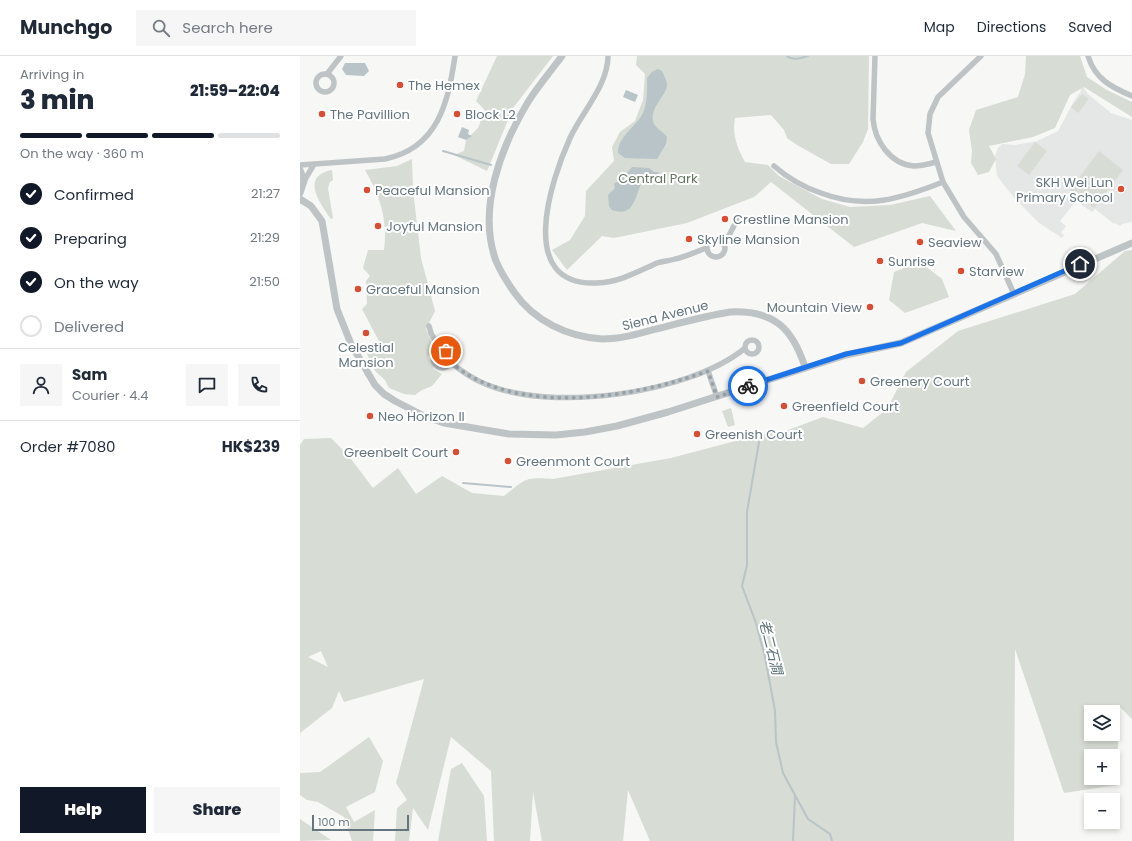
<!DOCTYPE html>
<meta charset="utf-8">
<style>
:root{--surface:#fff;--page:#f6f6f7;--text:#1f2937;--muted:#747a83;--line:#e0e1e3;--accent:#111827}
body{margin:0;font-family:Poppins,"Noto Sans TC",sans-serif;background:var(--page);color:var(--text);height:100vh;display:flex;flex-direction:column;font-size:15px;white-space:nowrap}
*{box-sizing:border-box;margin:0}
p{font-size:13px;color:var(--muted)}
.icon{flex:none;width:22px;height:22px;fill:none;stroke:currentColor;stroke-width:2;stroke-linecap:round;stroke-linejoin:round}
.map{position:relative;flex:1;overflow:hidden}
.sheet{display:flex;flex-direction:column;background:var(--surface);width:300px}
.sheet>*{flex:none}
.controls{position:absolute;left:784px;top:649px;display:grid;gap:8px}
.controls a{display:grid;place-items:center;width:36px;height:36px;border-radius:0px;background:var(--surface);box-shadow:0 2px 6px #0003;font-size:20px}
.scale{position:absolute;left:12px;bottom:10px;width:97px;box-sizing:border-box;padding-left:4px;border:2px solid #64757e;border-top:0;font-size:11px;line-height:14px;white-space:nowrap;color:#64757e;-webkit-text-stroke:3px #fff;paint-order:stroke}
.pin{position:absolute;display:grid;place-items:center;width:34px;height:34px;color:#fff;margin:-17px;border:2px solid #fff;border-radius:50%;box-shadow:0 1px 4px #0007}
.courier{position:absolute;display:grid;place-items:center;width:40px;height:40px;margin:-20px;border:3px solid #1a73e8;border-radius:50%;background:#fff;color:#222;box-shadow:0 1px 5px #0007}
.head em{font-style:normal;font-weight:800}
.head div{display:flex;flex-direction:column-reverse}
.head{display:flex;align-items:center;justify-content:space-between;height:68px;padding:0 20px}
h1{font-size:26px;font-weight:800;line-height:30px}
.bar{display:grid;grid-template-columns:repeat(4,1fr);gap:6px 4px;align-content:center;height:48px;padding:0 20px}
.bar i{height:5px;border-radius:3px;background:var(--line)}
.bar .on{background:var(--accent)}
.bar p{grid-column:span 4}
.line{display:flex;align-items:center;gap:10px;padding:0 20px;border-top:1px solid var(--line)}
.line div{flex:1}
.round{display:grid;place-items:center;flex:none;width:42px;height:42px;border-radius:0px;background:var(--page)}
ol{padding:0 20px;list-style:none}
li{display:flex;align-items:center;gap:12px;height:44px}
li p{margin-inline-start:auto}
li .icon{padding:4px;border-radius:50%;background:var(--accent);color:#fff;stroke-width:4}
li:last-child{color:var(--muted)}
li i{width:22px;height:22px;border:2px solid var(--line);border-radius:50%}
.button{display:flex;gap:8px;margin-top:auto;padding:8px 20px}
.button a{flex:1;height:46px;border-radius:0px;background:var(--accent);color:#fff;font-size:16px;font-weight:800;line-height:46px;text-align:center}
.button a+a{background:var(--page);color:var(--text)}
header{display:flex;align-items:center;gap:24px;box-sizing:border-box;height:56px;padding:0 20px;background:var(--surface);border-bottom:1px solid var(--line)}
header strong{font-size:19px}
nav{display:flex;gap:22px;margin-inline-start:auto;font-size:14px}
.search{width:280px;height:36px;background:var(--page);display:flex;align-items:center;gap:10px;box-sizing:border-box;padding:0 14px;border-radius:0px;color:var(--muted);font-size:15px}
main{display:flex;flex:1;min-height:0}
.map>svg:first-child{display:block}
</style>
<header>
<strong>Munchgo</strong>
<div class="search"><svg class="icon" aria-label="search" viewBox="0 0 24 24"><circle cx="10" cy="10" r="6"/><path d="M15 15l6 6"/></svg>Search here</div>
<nav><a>Map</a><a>Directions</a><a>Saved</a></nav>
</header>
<main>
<section class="sheet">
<div class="head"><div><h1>3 min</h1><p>Arriving in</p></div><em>21:59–22:04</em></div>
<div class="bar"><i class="on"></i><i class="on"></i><i class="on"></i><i></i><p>On the way · 360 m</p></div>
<ol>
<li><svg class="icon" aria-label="check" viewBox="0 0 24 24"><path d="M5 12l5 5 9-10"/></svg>Confirmed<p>21:27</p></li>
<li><svg class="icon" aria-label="check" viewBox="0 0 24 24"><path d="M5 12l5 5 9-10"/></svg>Preparing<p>21:29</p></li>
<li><svg class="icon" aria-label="check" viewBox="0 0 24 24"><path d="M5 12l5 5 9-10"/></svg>On the way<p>21:50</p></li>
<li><i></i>Delivered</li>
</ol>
<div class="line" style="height:72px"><a class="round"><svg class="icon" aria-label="person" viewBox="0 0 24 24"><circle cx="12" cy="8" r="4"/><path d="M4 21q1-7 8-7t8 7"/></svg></a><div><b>Sam</b><p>Courier · 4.4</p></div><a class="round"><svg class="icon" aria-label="chat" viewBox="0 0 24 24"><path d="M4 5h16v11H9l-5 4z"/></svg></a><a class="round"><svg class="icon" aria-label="phone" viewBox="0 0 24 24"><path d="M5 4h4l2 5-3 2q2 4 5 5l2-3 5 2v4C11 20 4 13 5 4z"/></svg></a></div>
<div class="line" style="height:52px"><div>Order #7080</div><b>HK$239</b></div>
<div class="button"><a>Help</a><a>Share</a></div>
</section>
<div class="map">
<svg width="832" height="785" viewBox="0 0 832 785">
<rect width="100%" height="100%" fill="#f7f7f5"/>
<polygon fill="#e5e7e6" points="781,28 788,38 811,57 832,64 832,166 822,168 820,170 815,167 814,168 795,153 792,156 776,145 760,165 766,170 761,177 764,179 762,182 739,167 715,143 697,120 695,100 698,92 702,88 715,89 737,85 758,75 774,45 781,35"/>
<g fill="#d7dcd4" fill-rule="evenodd">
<polygon points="197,0 253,0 213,52 187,115 154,99 164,95 166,84 178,72 185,54 176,45"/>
<path d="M337,0H569L568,73L563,86L549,108H531L497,89L487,82L484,74L471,59L435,62C432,79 437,91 445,106L468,109L479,120L522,143L550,151L590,149L630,140L656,175L622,167L554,191L471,126L454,141L387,167L314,182L302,180L267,214L252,194L270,184L285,160L286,135L314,105L312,91L320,76L335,65L343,44L345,18L336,9Z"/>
<polygon points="726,0 780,0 787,21 807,34 832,46 832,61 784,31 770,39 755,72 733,81 689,90 696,103 689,116 678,119 671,107 672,95 669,74 676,54 718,41 725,18"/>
<polygon points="782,38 789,43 778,57 771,51"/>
<polygon points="735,86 747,95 729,119 717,110"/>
<polygon points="799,95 823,114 794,152 770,134"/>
<path d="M112,103L113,134L121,202L135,255L126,273L135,293L128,301L134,313L142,318L132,330L122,334L115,339L104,338L89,332L85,324L75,315L67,298L81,289L62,253L67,248L66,225L70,220L63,212L68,194H84C88,164 80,140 65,114L97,110Z"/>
<path d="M32,114L33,124L30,126L28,132L33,162L31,163C20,147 0,120 32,114Z"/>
<path d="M832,194V663L819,650L817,729L764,737L715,593L714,785H350L328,734L323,785H242L233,736L230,785H194L191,715L151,681L128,774L113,752L109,785H95L97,752L107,744L96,727L124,623L44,646L39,635L32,652L0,677V389L4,383L31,382L48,399L73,432L98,412L116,438L142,420L172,437L204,440C226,423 224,421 253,423L371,402L458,379L488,374L523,361L563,372L587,353L606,316L658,275L775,238L825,195ZM21,595L28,611L8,601ZM791,656H813V678H791ZM791,700H813V722H791Z"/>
<polygon points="620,206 642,223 649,241 605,257 589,244 594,216"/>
<polygon points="431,352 435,369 428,371 422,355"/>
<polygon points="69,681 83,705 75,736 46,751 54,766 75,754 73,785 52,785 44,761 18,746 7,744 0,739 0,717 20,716"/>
<polygon points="162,707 184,740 187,785 138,785 151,713"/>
<polygon points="0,763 31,784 0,785"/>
</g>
<g fill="#b8c4c8">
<polygon points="45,7 65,7 69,15 64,20 46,19 42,13"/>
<path d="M358,13L362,15C364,19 366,24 367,27C368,39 350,50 353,65C354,72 363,75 367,81L366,88L357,103L325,102L318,97C318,81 334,72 342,59C348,48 347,33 347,22L352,16Z"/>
<polygon points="326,34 338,39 335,46 323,41"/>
<circle cx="170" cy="60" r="4.5"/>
<polygon points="162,71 169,74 168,78 172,80 166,84 158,81"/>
<path d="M332,111L349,112L354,116H359L356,122L344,123C335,134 337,163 312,154L309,150L308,139L315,132L314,128C321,124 328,116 332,111Z"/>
</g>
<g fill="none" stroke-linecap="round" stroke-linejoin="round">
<g stroke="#b8c4c8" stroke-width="2">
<path d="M487,0C493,5 501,2 508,0"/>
<polyline points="143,95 191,109"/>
<polyline points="459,386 447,456 447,509 442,530 456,567 465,601 475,655 476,686 483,717 508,763 530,778 532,785"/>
<polyline points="163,427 211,431"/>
<polyline points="493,785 495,740"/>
</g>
<g stroke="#bec3c6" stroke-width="5.5">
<path d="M308,0C308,29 282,56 270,82C251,124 215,231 297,227C320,226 337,216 357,207C363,205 369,205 375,203C385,201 396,196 406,192"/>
<path d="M575,0L573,63C575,85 590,108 614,110C621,110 629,108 636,106"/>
<polyline points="681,0 638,41 630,58 628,77 643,126 664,161 696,198 714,238"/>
<path d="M788,0C795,23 811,31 832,40"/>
<circle cx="25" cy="27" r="9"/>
<polyline points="27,18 41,0"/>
<path d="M0,109L85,103C138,92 148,47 155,0"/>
<path d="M474,110C489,123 503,131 521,137C566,154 600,143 643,126"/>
<polyline points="4,125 13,110"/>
<circle cx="416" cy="192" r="9"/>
<polyline points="424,189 437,164"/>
<polyline points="129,270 131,277 140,294"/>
<circle cx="452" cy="291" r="7"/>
<circle cx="142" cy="303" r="9"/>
<path d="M150,306C160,314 171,322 183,327C250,357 388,338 444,293"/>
<polyline points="408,315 417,341"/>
</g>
<g stroke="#bec3c6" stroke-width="7">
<path d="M262,0C251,15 238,30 228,46C201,91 177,153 196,205C201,217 207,226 214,236C234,265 268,281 302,283C321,283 338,278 356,273C380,267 405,260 430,256C473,254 492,271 505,311"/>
<polyline points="0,114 4,125 0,137"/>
<polyline points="0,143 11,150 22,165 37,253 51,288 75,329 84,338 95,345 124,360 144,367 209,378 256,379 285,376 317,370 368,356 546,299 601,287 832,187"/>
</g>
</g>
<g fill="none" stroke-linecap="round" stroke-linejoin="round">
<path stroke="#97a2a8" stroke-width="4" stroke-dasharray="0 7.2" d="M146,295L150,300V306C216,362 333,342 408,315L417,341L448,330"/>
<polyline stroke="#1a73e8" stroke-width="5" points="448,330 546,298 601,287 780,208"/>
</g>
<g fill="#d94e33" stroke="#fff" stroke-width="1.5">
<circle cx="100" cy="29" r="4"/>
<circle cx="22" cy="58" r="4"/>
<circle cx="157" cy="58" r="4"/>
<circle cx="821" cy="133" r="4"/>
<circle cx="67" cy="134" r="4"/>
<circle cx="425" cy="163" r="4"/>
<circle cx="78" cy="170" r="4"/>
<circle cx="389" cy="183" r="4"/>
<circle cx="620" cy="186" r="4"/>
<circle cx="580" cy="205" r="4"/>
<circle cx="661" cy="215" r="4"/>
<circle cx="58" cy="233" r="4"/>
<circle cx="570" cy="251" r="4"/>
<circle cx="66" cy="277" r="4"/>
<circle cx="562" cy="325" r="4"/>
<circle cx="484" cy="350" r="4"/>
<circle cx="70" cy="360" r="4"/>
<circle cx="397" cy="378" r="4"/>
<circle cx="156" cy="396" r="4"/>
<circle cx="208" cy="405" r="4"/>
</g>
<g text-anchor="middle" stroke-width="4" stroke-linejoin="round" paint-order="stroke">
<g font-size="13" fill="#64757e" stroke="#fff" text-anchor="start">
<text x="108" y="34">The Hemex</text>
<text x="30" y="63">The Pavillion</text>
<text x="165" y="63">Block L2</text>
<text x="813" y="131" text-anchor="end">SKH Wei Lun<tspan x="813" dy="15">Primary School</tspan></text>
<text x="75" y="139">Peaceful Mansion</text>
<text x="433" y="168">Crestline Mansion</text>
<text x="86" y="175">Joyful Mansion</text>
<text x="397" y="188">Skyline Mansion</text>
<text x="628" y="191">Seaview</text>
<text x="588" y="210">Sunrise</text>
<text x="669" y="220">Starview</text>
<text x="66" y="238">Graceful Mansion</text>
<text x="562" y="256" text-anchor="end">Mountain View</text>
<text x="66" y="296" text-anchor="middle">Celestial<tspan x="66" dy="15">Mansion</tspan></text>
<text x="570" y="330">Greenery Court</text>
<text x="492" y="355">Greenfield Court</text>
<text x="78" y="365">Neo Horizon II</text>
<text x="405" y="383">Greenish Court</text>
<text x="148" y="401" text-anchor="end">Greenbelt Court</text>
<text x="216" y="410">Greenmont Court</text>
</g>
<g font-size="13" fill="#677663" stroke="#fff">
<text x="358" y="127">Central Park</text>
</g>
<g font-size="13" fill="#64757e" stroke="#fff">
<text transform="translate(365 259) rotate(-14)" y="5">Siena Avenue</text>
</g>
<g font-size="14" font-style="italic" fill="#5f7478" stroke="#fff">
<text transform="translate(471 591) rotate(76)" y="5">老二石澗</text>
</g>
</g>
</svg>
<div class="controls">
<a><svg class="icon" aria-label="layers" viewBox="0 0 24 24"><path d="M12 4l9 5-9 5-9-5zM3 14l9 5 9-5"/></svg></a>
<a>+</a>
<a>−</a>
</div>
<div class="scale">100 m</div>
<div class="pin" style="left:146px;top:295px;background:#ea580c"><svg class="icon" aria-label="bag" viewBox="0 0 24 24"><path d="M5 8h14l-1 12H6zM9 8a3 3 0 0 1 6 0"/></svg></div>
<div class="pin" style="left:780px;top:208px;background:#1f2937"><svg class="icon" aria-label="home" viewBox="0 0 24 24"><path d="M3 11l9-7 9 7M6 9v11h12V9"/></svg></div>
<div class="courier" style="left:448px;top:330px"><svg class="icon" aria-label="bike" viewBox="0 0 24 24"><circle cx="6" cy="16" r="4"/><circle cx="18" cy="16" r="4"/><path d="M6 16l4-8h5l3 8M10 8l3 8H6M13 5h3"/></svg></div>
</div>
</main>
